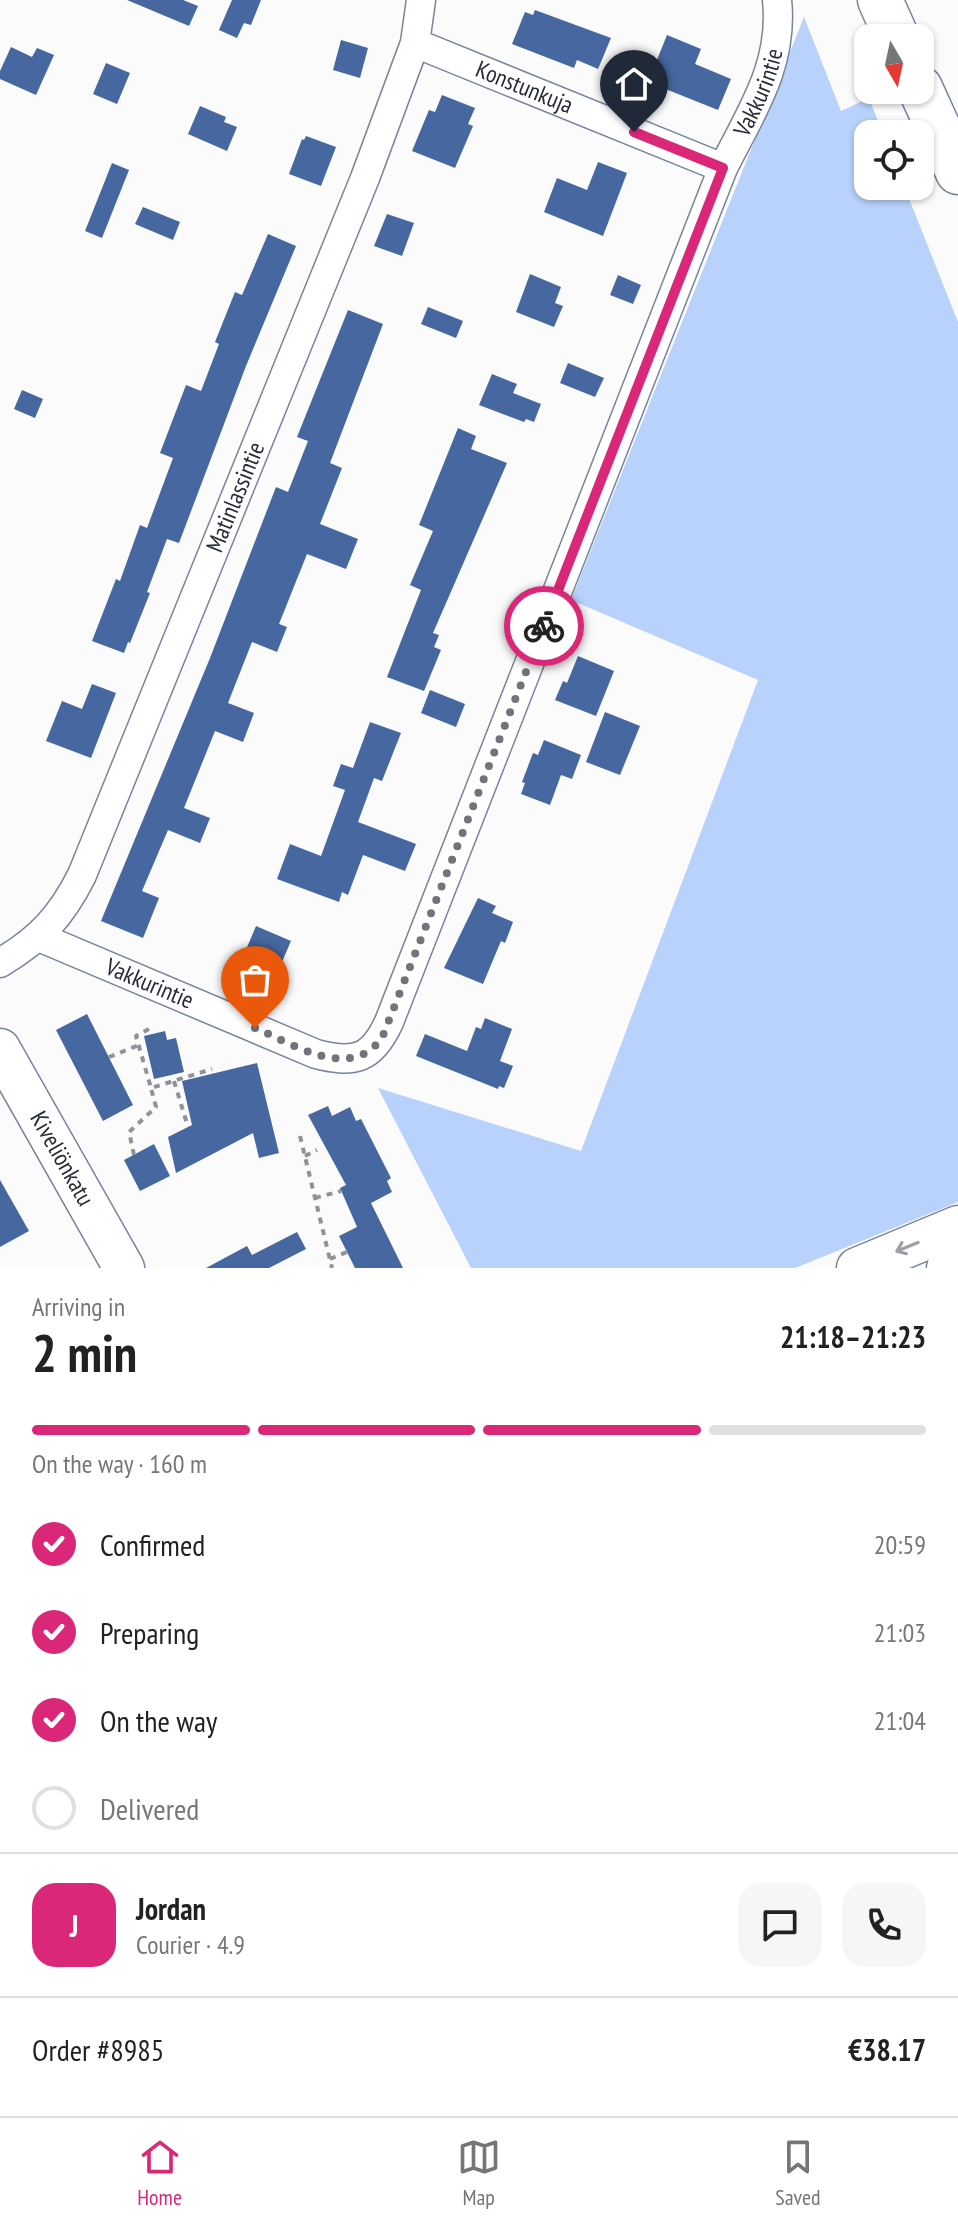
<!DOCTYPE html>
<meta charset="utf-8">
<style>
:root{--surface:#fff;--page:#f6f6f6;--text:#222;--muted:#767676;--line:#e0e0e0;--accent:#db2777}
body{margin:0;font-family:"PT Sans Narrow",sans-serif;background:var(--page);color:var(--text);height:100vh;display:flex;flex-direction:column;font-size:30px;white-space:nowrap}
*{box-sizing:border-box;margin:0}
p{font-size:26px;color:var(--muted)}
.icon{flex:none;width:44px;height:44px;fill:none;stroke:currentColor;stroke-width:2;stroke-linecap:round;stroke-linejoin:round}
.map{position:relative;height:1268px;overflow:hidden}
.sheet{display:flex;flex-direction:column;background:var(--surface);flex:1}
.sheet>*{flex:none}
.needle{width:52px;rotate:171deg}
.buttons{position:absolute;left:854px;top:24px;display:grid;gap:16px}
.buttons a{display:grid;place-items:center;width:80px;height:80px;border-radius:16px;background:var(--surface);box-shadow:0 2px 6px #0004;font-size:40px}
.pin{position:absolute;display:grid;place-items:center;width:68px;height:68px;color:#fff;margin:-82px -34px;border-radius:50% 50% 50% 0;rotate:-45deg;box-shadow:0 0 8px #0007}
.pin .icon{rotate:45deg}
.courier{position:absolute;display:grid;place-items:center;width:80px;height:80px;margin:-40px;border:6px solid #db2777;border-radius:50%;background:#fff;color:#222;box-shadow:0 2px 10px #0007}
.head em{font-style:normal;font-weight:700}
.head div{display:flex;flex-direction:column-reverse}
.head{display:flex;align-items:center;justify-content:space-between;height:136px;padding:0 32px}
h1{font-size:52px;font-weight:700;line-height:60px}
.bar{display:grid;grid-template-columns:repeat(4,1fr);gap:12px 8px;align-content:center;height:96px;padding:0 32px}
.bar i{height:10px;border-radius:6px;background:var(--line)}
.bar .current{background:var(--accent)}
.bar p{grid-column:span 4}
.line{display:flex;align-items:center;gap:20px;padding:0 32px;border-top:2px solid var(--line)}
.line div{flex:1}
.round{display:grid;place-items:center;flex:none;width:84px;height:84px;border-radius:24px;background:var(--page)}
ol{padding:0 32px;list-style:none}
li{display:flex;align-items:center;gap:24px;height:88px}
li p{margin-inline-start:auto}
li .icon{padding:8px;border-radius:50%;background:var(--accent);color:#fff;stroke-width:4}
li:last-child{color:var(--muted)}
li i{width:44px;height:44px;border:4px solid var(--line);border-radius:50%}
.dock{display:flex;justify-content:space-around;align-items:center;height:112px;border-top:2px solid var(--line);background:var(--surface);font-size:22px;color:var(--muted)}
.dock a{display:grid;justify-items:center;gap:4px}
.dock .current{color:var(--accent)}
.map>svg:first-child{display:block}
</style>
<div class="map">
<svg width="958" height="1268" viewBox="0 0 958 1268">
<rect width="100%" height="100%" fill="#fbfbfb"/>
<polygon fill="#b8d2fc" points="804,17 841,111 869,98 883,134 868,134 868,186 904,186 958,322 958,1202 795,1268 471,1268 378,1088 581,1151 758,680 571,600"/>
<g fill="#46679f">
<polygon points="127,0 183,0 198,6 189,26"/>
<polygon points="232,0 261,0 251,25 244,23 237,38 219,30"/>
<polygon points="535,10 611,38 598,69 577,60 574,68 512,44 525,12 533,15"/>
<polygon points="667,35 701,49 695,64 731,79 718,110 648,82"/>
<polygon points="341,40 368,48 360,78 333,70"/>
<polygon points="11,47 32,57 37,48 54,55 36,95 0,79 0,71"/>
<polygon points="106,63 130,73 117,104 93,94"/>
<polygon points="442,95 475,108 468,124 473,126 455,168 412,151 429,110 435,112"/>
<polygon points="200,106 226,117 224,122 237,127 227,151 188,134"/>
<polygon points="306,136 336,147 321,186 289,174 302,139 304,140"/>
<polygon points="598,162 627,173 603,236 544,212 557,178 587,190"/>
<polygon points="112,163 129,170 102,238 85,231"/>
<polygon points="143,207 180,222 173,240 135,224"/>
<polygon points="387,214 414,223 402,256 374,246"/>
<polygon points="268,234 296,246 246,366 179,543 167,539 147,592 150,593 130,643 128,642 124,653 92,641 116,579 120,581 140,525 147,528 173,458 160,453 186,385 201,391 219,344 215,342 235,292 242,295"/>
<polygon points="530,274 561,287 555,303 563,306 554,327 516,312"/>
<polygon points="618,275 641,285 633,304 610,295"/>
<polygon points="428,307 463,321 456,338 421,324"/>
<polygon points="348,310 383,324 330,463 342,468 320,524 358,539 346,569 307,554 279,624 287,627 277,652 252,642 228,703 254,713 243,742 215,731 184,808 210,818 200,843 168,830 142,891 159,898 143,938 101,921 210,658 276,487 288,492 308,441 297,437"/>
<polygon points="568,363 604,378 595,397 560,383"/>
<polygon points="492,374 517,384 513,393 541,404 534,422 526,419 524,422 479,405"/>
<polygon points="22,390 43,399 35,418 14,409"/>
<polygon points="458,428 476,436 471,449 507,463 433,633 439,635 434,647 441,650 424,691 387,677 421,590 410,585 433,531 419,525"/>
<polygon points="578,656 614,671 596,716 555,700 563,681 567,683"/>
<polygon points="92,684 116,693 91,758 46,741 62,701 82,709"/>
<polygon points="430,690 465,704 456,727 421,713"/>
<polygon points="605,712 640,726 620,775 586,762"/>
<polygon points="370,722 401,733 382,781 374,778 358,822 416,844 405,871 363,855 348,895 342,892 339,902 277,879 290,844 321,856 345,790 333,786 341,764 353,768"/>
<polygon points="544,740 581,755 572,779 561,775 550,805 521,794 525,783 522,782 533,753 538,755"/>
<polygon points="478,898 496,906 492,913 513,922 505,943 501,941 483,984 444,968"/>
<polygon points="256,926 291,941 272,985 237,971"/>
<polygon points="87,1014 133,1105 103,1121 56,1030"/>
<polygon points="485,1018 512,1029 500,1061 513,1066 504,1088 499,1086 498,1089 416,1056 425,1034 467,1051 476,1027 481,1029"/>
<polygon points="165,1031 167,1040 176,1038 184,1072 154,1079 144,1036"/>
<polygon points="257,1063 279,1153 259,1158 253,1133 176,1173 168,1137 192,1125 182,1081"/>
<polygon points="328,1106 332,1116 350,1107 356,1121 361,1119 391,1178 387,1181 392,1192 371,1203 403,1268 355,1268 339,1236 357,1227 340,1188 346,1185 308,1115"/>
<polygon points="154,1144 170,1176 140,1191 124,1160"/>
<polygon points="0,1180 29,1231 0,1247"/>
<polygon points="297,1232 306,1249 269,1268 206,1268 247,1246 252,1255"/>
</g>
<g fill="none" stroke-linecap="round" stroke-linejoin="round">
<g stroke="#78859b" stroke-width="31">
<g id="minor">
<path id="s1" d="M415,43L723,168"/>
<path id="s2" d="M39,937L316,1054C355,1064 372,1059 389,1022L723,168C751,112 784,65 777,0"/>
<path id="s3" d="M0,963C40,939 61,917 82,875L365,178L415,43L421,0"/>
</g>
</g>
<g stroke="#78859b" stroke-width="43">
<g id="secondary">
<path id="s4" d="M0,1049L124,1268"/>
<polyline points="857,1268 958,1226"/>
<polyline points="947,1268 958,1263"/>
</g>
</g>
<g stroke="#78859b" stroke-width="47">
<g id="motorway">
<polyline points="880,0 897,38"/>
<polyline points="920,88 958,172"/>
</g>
</g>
<g stroke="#8f9297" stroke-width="4" stroke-dasharray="6 6" stroke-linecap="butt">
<polyline points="149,1029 136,1036 151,1088 212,1069"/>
<polyline points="109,1057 139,1045"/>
<polyline points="174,1081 188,1127"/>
<polyline points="300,1136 332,1268"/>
<polyline points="134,1155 129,1132 156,1107 151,1088"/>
<polyline points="305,1156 317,1150"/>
<polyline points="315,1198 341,1191"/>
<polyline points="330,1259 347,1252"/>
</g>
<use href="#minor" stroke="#fff" stroke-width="28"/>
<use href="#secondary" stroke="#fff" stroke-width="40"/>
<use href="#motorway" stroke="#fff" stroke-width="44"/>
</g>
<defs><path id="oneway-shaft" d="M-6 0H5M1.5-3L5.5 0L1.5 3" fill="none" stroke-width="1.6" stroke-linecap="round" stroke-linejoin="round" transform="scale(2)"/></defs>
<use stroke="#9da0a4" href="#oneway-shaft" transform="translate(907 1247) rotate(158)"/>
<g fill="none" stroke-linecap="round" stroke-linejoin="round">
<path stroke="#71747a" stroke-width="8" stroke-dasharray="0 14.4" d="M255,1028C293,1044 350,1082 382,1038L544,626"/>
<polyline stroke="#db2777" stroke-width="10" points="544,626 723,168 634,132"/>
</g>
<g text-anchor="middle" stroke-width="8" stroke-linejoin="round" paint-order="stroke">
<g font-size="24" fill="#262c35" stroke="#fbfbfb">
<text dy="8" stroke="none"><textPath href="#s1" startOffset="118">Konstunkuja</textPath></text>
<text dy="8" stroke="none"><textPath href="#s2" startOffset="1392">Vakkurintie</textPath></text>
<text dy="8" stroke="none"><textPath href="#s3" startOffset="530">Matinlassintie</textPath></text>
<text dy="8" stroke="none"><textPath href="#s2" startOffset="120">Vakkurintie</textPath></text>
<text dy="8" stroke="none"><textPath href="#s4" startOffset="126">Kiveliönkatu</textPath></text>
</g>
</g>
</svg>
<div class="buttons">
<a><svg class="needle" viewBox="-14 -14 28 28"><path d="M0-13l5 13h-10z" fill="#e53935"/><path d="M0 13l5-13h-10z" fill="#767676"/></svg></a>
<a><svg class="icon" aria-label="locate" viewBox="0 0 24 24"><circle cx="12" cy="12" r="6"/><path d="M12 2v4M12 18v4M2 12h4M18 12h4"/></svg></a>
</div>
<div class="pin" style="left:255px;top:1028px;background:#ea580c"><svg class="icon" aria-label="bag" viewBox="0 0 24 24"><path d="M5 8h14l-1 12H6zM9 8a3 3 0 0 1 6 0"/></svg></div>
<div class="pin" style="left:634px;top:132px;background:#1f2937"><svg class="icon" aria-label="home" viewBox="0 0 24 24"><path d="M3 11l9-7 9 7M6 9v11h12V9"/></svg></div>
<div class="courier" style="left:544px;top:626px"><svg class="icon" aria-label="bike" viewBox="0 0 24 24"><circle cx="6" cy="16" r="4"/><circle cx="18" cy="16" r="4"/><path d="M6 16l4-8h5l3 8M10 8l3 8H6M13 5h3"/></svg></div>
</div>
<section class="sheet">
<div class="head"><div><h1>2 min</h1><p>Arriving in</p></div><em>21:18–21:23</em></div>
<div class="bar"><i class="current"></i><i class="current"></i><i class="current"></i><i></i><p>On the way · 160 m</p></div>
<ol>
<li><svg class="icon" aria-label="check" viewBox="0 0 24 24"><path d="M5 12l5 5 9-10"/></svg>Confirmed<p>20:59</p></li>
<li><svg class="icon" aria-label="check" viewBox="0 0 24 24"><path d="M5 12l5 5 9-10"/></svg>Preparing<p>21:03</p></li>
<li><svg class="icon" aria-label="check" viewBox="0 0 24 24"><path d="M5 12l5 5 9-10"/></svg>On the way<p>21:04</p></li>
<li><i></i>Delivered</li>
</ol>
<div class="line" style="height:144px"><b class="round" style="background:var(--accent);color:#fff">J</b><div><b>Jordan</b><p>Courier · 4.9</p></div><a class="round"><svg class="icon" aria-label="chat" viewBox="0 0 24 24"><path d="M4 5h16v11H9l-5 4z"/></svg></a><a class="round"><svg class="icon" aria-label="phone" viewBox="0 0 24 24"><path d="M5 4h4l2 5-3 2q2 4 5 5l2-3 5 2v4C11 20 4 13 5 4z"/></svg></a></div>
<div class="line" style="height:104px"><div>Order #8985</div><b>€38.17</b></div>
</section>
<nav class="dock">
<a class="current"><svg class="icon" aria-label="home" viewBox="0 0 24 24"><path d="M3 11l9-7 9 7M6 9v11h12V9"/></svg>Home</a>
<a><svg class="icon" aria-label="map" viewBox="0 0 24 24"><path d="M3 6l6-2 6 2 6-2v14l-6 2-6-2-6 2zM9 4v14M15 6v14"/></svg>Map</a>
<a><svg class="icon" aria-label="saved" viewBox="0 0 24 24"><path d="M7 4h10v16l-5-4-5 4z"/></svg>Saved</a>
</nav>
